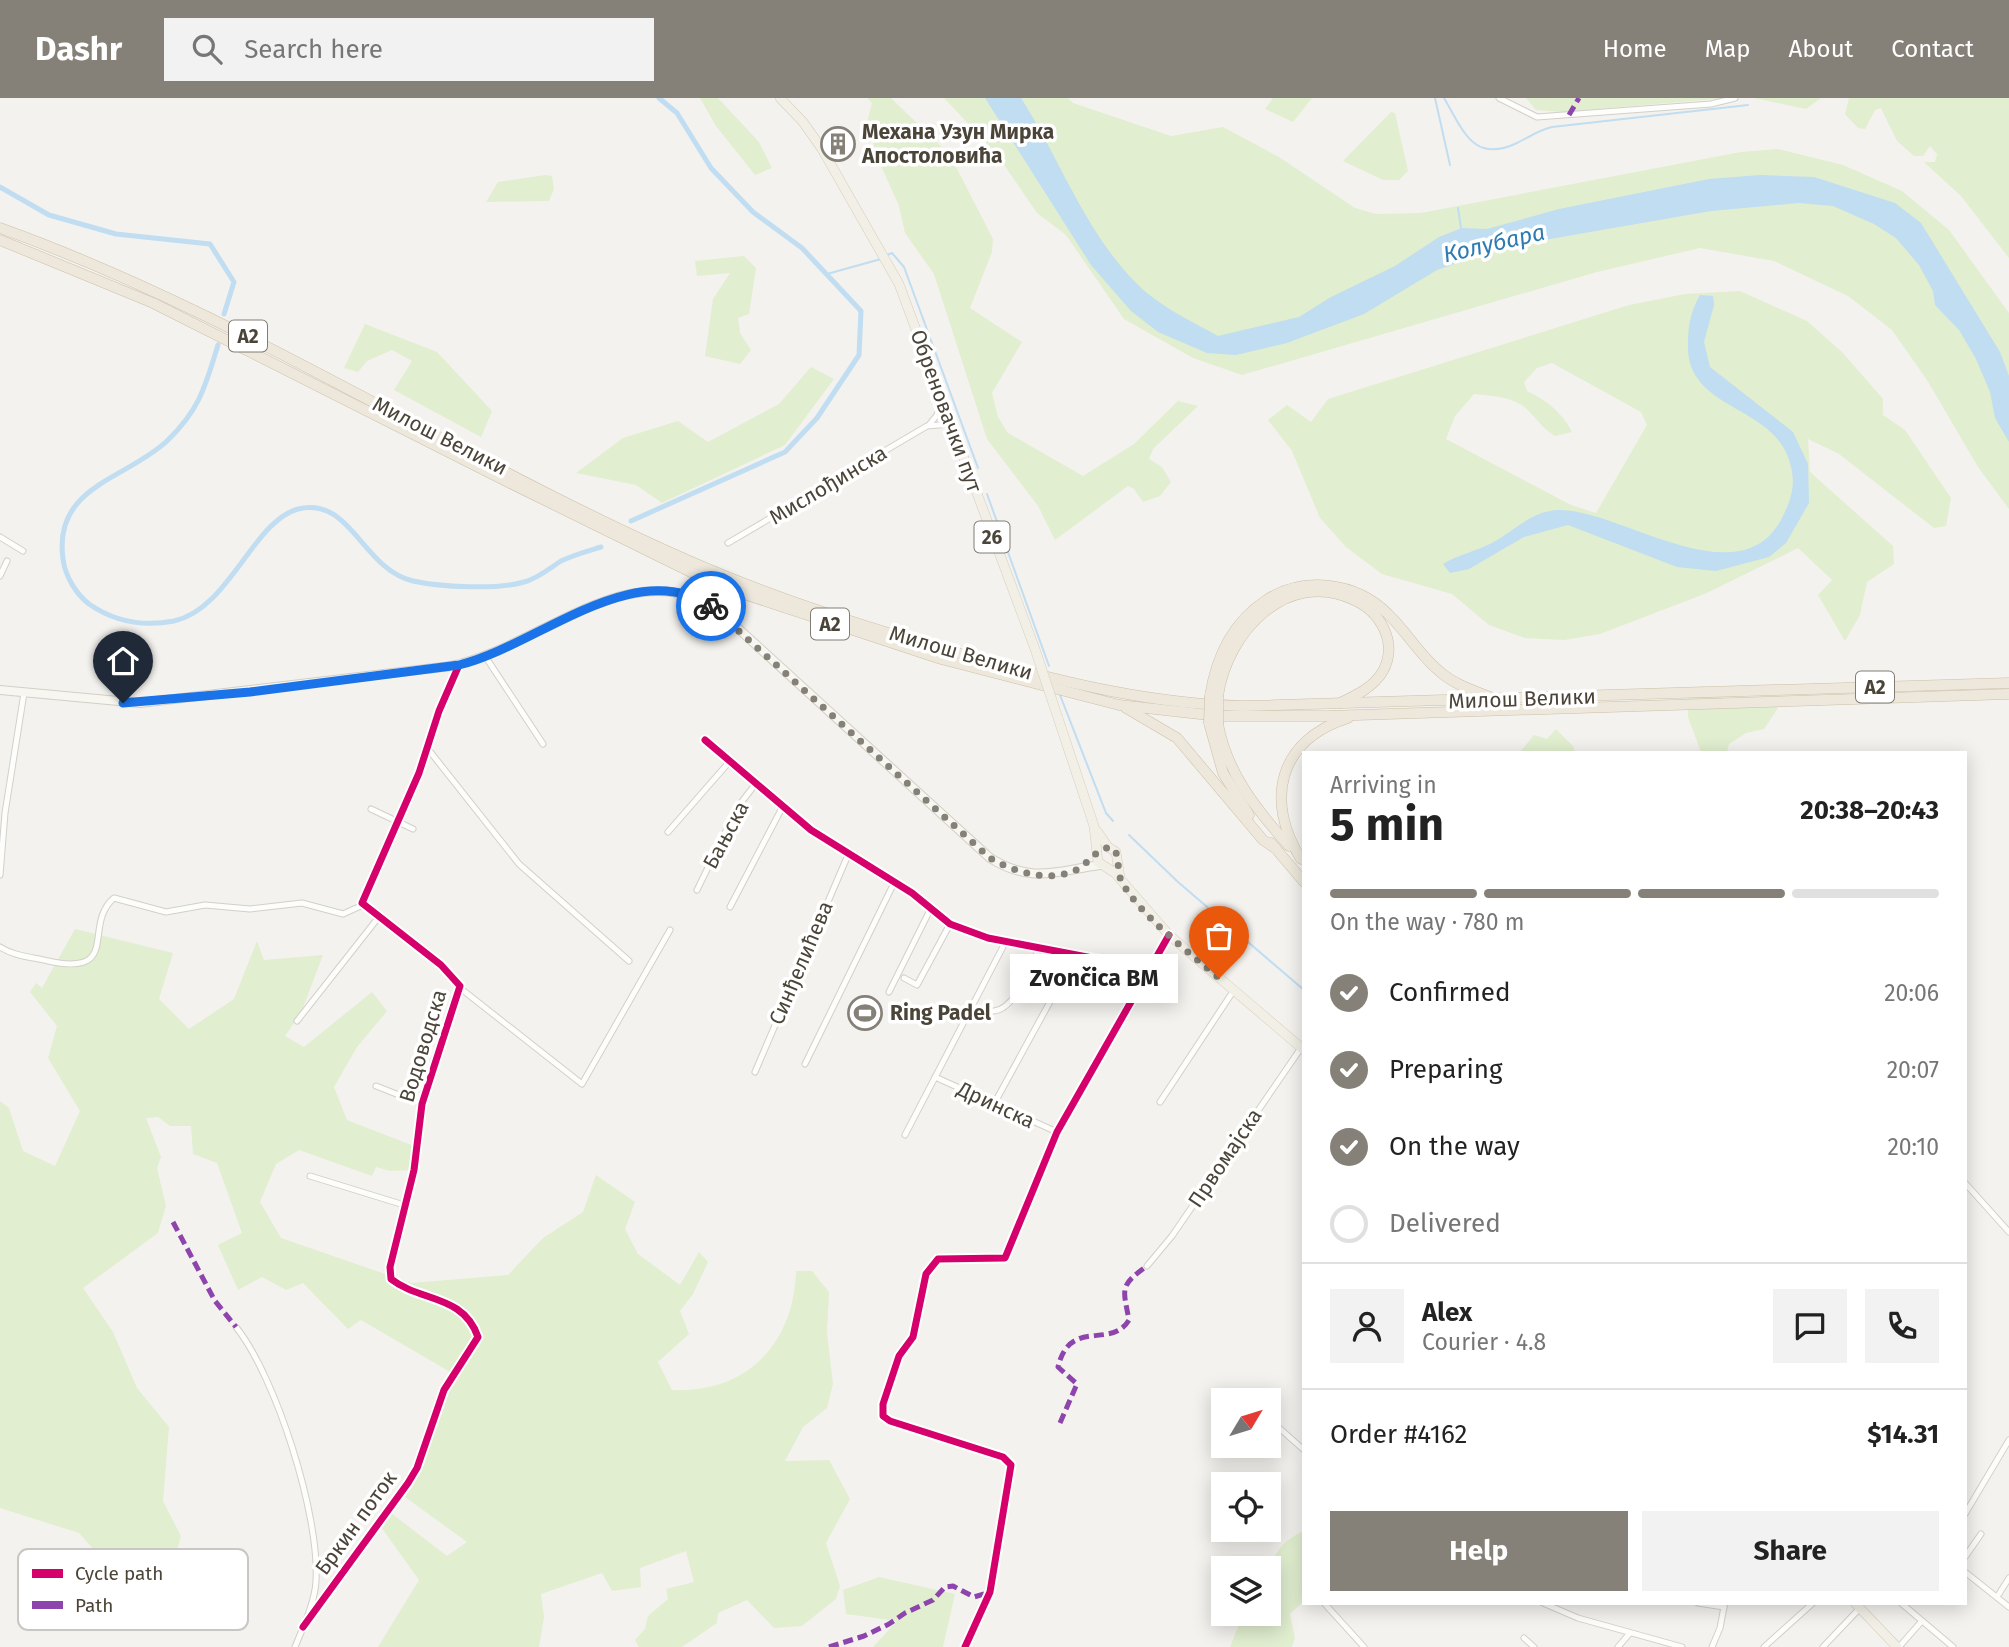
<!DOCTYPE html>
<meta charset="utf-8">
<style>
:root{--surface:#fff;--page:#f2f2f2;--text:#222;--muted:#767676;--line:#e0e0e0;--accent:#868178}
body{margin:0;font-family:"Fira Sans",sans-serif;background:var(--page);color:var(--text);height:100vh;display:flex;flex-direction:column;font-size:26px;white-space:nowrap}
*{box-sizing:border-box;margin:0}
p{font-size:23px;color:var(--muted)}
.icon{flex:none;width:38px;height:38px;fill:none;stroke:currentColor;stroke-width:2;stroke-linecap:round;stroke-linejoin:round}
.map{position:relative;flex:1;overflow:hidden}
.side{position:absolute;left:1302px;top:653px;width:665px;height:854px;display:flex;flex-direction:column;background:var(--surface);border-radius:0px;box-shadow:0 4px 18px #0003}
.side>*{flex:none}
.needle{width:46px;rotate:52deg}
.tools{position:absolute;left:1211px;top:1290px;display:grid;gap:14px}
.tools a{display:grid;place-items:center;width:70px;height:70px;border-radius:0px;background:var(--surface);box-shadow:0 4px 18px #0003;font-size:35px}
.pin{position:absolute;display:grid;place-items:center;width:60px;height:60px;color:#fff;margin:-72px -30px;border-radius:50% 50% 50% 0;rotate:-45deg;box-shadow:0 0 7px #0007}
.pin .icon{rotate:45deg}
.courier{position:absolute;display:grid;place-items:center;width:70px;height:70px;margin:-35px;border:5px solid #1a73e8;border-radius:50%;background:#fff;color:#222;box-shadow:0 2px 9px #0007}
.bubble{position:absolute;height:49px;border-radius:0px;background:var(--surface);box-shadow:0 4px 18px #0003;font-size:23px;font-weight:700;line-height:49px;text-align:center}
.head em{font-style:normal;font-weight:700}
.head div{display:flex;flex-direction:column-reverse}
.head{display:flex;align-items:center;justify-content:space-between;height:119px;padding:0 28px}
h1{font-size:46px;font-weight:700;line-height:52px}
.bar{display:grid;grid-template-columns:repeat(4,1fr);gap:10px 7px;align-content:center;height:84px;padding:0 28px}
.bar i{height:9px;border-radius:5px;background:var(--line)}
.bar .on{background:var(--accent)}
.bar p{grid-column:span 4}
.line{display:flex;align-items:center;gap:18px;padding:0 28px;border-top:2px solid var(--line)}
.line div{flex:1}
.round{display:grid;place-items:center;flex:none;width:74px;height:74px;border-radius:0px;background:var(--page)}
ol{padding:0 28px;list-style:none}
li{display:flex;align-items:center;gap:21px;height:77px}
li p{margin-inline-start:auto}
li .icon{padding:7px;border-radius:50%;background:var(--accent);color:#fff;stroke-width:4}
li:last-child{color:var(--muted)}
li i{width:38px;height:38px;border:4px solid var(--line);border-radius:50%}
.action{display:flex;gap:14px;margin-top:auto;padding:14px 28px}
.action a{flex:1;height:80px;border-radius:0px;background:var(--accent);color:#fff;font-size:28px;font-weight:700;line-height:80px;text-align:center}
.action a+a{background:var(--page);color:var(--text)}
header{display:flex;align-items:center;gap:42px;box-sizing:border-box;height:98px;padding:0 35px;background:var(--accent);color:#fff}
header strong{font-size:33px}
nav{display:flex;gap:38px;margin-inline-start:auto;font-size:24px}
.search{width:490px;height:63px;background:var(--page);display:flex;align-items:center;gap:18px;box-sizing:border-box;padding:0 24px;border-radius:0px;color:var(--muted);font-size:26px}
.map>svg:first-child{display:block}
</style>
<header>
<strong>Dashr</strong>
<div class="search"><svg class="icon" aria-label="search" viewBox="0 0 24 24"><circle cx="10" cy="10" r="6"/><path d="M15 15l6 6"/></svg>Search here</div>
<nav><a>Home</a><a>Map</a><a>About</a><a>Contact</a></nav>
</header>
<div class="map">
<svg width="2009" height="1549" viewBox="0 0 2009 1549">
<rect width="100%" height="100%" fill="#f4f2ee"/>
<g fill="#e1eecf" fill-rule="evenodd">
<polygon points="700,0 718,0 759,44 772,70 755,77 716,28"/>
<polygon points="867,0 891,0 950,57 993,141 992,154 970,210 1022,244 992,295 998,319 1008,335 1083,378 1134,346 1178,303 1198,308 1153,351 1149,361 1162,369 1171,384 1160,398 1143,404 1134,391 1128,388 1055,442 1038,408 987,341 934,176 905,135 899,108 878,61 867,24 872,5"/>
<polygon points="944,0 1068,0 1073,5 1171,38 1223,29 1279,59 1355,110 1376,116 1421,115 1741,54 1778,51 1843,67 1902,93 1949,132 2009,215 2009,411 1978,369 1927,282 1892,232 1848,198 1774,163 1700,150 1597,174 1242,277 1193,260 1124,221 1066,137 1037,115 996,55"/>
<polygon points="1273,0 1312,0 1293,24 1265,11"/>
<polygon points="1526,0 1727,0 1563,14 1536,12"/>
<polygon points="1754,0 1821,0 1806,11"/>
<polygon points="1849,0 2009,0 2009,160 1961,98 1924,64 1935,64 1937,56 1930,48 1923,58 1914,58 1897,43 1881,10 1875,12 1865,31 1858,30 1845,16"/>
<polygon points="1391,14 1395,15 1408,73 1399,82 1383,82 1343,63"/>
<polygon points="546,77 552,78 554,91 549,103 486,104 498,84"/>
<polygon points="744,158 756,170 749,216 738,220 740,235 751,252 740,266 705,258 713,201 730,175 697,178 695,163"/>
<path d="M1740,193L1807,223L1843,255L1883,301V317L1905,332L1951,400L1946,428L1934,430L1839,356L1808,341L1810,374L1893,448L1894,466L1867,484L1860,517L1845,543L1818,497L1832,482L1798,450L1707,495L1600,536L1564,542L1525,540L1489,527L1452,496L1382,476L1346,449L1320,420L1292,353L1268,322L1287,307L1311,324L1328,301L1629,207L1685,196ZM1552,265L1641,314L1647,327L1596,415L1571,407L1446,341L1455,318L1474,296C1490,298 1509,298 1523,308C1535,317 1541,330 1555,338L1572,334C1562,314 1547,303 1527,293L1524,284L1537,270Z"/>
<polygon points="365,226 437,254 492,313 481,339 394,292 412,263 392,252 367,263 358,274 344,270"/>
<polygon points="811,269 834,281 785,347 662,405 636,387 576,375 623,340 678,323 708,344 779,306"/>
<polygon points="1703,588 1723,600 1742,603 1766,597 1778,610 1764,631 1746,635 1729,646 1727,654 1701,654 1688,619 1687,594"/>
<polygon points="1556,631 1573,648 1575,654 1520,654 1534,637 1547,641"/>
<path d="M75,831L173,855L159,901L189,931L234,901L257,843L264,862L323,857L301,915L285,938L304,949L372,894L387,913L357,949L334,989L347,1022L414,1048L410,1072L390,1073L376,1069L372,1078L299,1052L276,1066L260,1104L281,1140L411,1185L508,1177L543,1140L583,1114L596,1077L635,1104L625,1131L638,1156L680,1187L699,1154L708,1164L693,1196L680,1213L689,1236L658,1264L672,1292C747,1296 794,1245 796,1173H812L829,1194L827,1235L833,1286L827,1310L803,1329L785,1363L829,1362L850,1401L826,1445L840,1488L836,1501L802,1528L774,1530L747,1502L718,1515L717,1525L682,1549H639L635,1542L645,1531L648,1518L668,1501L666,1491L694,1484L686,1453L640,1470L641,1489L612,1493L602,1475L541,1496L544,1519L539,1549H378L419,1482L381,1429L391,1415L447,1458L467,1444L405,1399L417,1379L449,1289L457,1278L361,1222L348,1231L303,1185L286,1192L262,1179L238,1192L218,1147L242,1135L217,1065L193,1056L191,1028H170L158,1019L146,1020L161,1059L157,1070L166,1108L158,1135L83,1190L113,1234L137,1290L169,1329L163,1403L181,1438L163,1502H138L79,1435L0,1410V1003L9,1010L23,1053L55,1068L80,1013L48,960L57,928L30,894L36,885L42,890Z"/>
<path d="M1304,1433V1503L1290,1516L1295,1540L1292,1549H1230L1243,1516H1269C1269,1478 1265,1450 1304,1433Z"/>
<polygon points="879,1479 955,1496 943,1549 873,1549 897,1523 846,1516 843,1492"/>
</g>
<g fill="#c0ddf1">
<path d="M985,0H1021C1060,61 1085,134 1137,186C1159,208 1191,223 1218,238L1299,219L1331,199L1395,168L1439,139L1462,130L1487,131L1559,111L1709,81L1760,77L1814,79L1895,105L1921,125L2000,254L2009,278V344L1995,320L1990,294L1976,261L1959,232L1935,207L1933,193L1919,167L1896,140L1874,126L1833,108L1799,105L1711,113L1504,149L1437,172L1364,216L1287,245L1236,257L1207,255L1158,234L1131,213L1091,167Z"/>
<path d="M1700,197L1713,198L1714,207L1704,244L1710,269L1793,334L1808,366L1809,405L1786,445L1769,459L1716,473L1677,469L1568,427L1524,439L1469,471L1450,475L1443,466C1458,457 1476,453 1492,445C1514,433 1530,414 1557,412C1618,409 1739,503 1782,420C1792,400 1796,386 1790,365C1774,306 1687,313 1688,248C1688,228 1690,215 1700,197Z"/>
</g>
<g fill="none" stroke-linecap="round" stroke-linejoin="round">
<g stroke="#c0ddf1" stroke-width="2">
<polyline points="1435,0 1450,67"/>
<path d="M1444,0C1463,32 1473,66 1517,45C1529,39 1539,32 1552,29L1748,7"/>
<polyline points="1458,110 1461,130"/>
<polyline points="885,158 892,155 904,169 978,370"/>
<polyline points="827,176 881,161"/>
<polyline points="987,396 1049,568"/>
<polyline points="1060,597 1106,715 1113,723"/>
<polyline points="1129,737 1178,784 1304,892"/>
</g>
<g stroke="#c0ddf1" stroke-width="5">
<polyline points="0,89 49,117 116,136 210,146 234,184 224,216"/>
<path d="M218,247C205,289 200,311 167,343C125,382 53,388 63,461C65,478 76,496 89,506C115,524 143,529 174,523C229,511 253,423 298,411C351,398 362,471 413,483C440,489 498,492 524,484C537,481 550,470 561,463C573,457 588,453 601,449"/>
<polyline points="631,423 785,354 817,320 859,257 861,213 802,150 753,114 711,70 677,15 659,0"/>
</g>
<g stroke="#d2d0cb" stroke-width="7">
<g id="street">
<polyline points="1499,0 1537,19 1711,6 1735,0"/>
<polyline points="929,327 937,317 941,305"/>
<polyline points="0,439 23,453"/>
<polyline points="728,445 927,328 951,326"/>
<polyline points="0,478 7,463"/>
<polyline points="485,558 543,646"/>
<polyline points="705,642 811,732 912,795 950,826 988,840 1113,864 1150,875"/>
<polyline points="428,651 519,766 629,863"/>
<polyline points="371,711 413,731"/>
<polyline points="668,734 730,663"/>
<polyline points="0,777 5,715 24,595"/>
<polyline points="697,792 737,710 757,684"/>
<polyline points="730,809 783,708"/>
<path d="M0,849C14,858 31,859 48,863C122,879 82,827 114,800L166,814L205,807L250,811L302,805L343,816L363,807"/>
<polyline points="904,880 917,887 950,826"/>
<polyline points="460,890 582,986 670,832"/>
<polyline points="889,894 930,812"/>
<path d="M994,913C1016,911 1030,868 1039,851"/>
<polyline points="297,923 378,820"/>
<polyline points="805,966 894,785"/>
<polyline points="755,974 848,757"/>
<polyline points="935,979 1057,1034"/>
<polyline points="376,988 422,1006"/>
<polyline points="1160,1004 1234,892"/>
<polyline points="994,1006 1075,858"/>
<polyline points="905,1037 1006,843"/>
<polyline points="310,1078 404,1107"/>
<polyline points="1965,1085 2009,1134"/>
<polyline points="1147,1168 1172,1138 1301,950"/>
<path d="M236,1229C276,1279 320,1418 316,1483C315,1504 303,1529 295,1549"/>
<polyline points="1269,1321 1304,1352"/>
<polyline points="1965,1416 2009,1342"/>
<polyline points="1965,1459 1981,1436"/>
<polyline points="1965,1474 2009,1509"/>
<polyline points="1997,1499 2009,1480"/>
<polyline points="1324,1505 1364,1549"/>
<polyline points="1543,1505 1578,1520 1682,1549"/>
<polyline points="1698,1505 1724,1509 1724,1505"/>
<polyline points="1901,1505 1953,1549"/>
<path d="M303,1529L408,1385L417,1370L444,1292L478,1239C463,1196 420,1204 391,1181L390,1169L414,1072L422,1006L460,888L441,867L362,805L419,675L439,613L459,567"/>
<polyline points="1524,1540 1534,1549"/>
<polyline points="965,1549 990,1494 1011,1367 1003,1359 890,1323 883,1318 883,1306 899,1258 913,1239 926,1176 938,1161 1005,1160 1057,1034 1169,837"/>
<polyline points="1618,1549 1630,1535"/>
<polyline points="1712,1549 1720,1530 1724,1509"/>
<polyline points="1764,1549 1813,1505"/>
<polyline points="1823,1549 1860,1510"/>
<polyline points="1899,1549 1921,1524"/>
</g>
</g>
<g stroke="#d3cfc5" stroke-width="10">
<path id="secondary" d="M0,592L140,605L451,568C538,551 632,451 719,513L990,760C1032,786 1056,773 1100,767"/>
</g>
<g stroke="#d6cebb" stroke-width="10">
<g id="primary">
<polyline points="780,0 803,24 822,51 899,186 1035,551"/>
<polyline points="1058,620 1094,728 1098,764 1115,775 1169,837 1304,952"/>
<polyline points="1097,733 1108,749 1116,754 1120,780"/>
<polyline points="1855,1505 1897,1549"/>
</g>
</g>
<g stroke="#ccbfa9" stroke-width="11">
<g id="highway">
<path d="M0,130C240,216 453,359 685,461C780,503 879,534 979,561C1066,585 1152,606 1243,608L2009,585"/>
<polyline points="0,142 153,205 510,385 701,479 744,496 941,561 1119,607 1218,618 1327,618 2009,596"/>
<path d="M1210,598C1216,560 1232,525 1265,503C1303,477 1356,484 1388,516C1406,533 1419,556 1438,572C1453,586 1472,592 1490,599"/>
<path d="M1218,598C1227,535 1286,470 1354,502C1381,514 1398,545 1383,573C1374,589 1355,598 1340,605"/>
<polyline points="1126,610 1177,640 1263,742 1275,750"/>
<polyline points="1209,625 1223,675 1249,717"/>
<path d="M1218,626C1227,675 1256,711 1289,748"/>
<polyline points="1271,745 1304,784"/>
<path d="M1301,761C1264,702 1279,642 1348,620"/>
</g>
</g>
<use href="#street" stroke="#fdfdfc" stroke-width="5"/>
<use href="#secondary" stroke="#f7f6f1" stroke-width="8"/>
<use href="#primary" stroke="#f2efe6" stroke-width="9"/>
<use href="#highway" stroke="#ede8db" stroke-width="10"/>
<g stroke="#d6cebb" stroke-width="10" stroke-linecap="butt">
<polyline id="primary-bridge" points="1035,551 1058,620"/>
</g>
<g stroke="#ccbfa9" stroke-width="11" stroke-linecap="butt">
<g id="highway-bridge">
<polyline points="1218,598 1218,626"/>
<polyline points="1209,625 1210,598"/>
</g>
</g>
<use href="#primary-bridge" stroke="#f2efe6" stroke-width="9"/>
<use href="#highway-bridge" stroke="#ede8db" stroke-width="10"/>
<g stroke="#8e44ad" stroke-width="5" stroke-dasharray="10 5" stroke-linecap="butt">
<polyline points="1569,17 1579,0"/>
<polyline points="173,1124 215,1203 236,1229"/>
<path d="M1060,1325L1077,1286L1058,1269C1070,1219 1111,1252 1129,1222C1123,1190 1119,1188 1147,1168"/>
<polyline points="829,1549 864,1538 889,1526 905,1515 933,1502 945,1489 953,1488 974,1499 990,1494"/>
</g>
<g stroke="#fff" stroke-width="11">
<g id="cycleway">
<polyline points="705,642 811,732 912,795 950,826 988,840 1113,864 1150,875"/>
<path d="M303,1529L408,1385L417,1370L444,1292L478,1239C463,1196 420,1204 391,1181L390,1169L414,1072L422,1006L460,888L441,867L362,805L419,675L439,613L459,567"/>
<polyline points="965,1549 990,1494 1011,1367 1003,1359 890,1323 883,1318 883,1306 899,1258 913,1239 926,1176 938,1161 1005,1160 1057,1034 1169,837"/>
</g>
</g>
<use href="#cycleway" stroke="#d6006c" stroke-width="7"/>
</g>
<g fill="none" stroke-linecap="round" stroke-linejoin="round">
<path stroke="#868178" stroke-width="7" stroke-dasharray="0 12.6" d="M711,508L990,760C1014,774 1049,785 1076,772C1089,766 1098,747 1113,750C1121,759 1116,771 1121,782C1135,813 1192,857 1219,880"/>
<path stroke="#1a73e8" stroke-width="9" d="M123,605L250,594L459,567C537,548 633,457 711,508"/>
</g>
<defs>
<g id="building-ring" transform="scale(1.75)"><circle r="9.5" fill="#fff" stroke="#868178" stroke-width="1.5"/><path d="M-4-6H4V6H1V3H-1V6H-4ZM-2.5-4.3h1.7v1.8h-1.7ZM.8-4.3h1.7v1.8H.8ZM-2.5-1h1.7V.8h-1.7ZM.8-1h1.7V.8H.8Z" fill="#868178"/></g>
<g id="stadium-ring" transform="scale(1.75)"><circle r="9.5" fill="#fff" stroke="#868178" stroke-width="1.5"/><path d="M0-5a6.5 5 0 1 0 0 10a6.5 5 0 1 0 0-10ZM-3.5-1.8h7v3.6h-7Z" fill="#868178"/></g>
</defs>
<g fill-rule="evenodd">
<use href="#building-ring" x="838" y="46"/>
<use href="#stadium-ring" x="865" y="915"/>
</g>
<g text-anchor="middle" stroke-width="7" stroke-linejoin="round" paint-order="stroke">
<g fill="#fff" stroke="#817c74" stroke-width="2">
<rect x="229" y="222.5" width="38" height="31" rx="5"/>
<rect x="974.5" y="423.5" width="35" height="31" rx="5"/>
<rect x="811" y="510.5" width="38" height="31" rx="5"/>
<rect x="1856" y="573.5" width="38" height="31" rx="5"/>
</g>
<g font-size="19" font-weight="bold" fill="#4b4439">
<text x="248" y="245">A2</text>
<text x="992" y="446">26</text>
<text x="830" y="533">A2</text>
<text x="1875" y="596">A2</text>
</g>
<g font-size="21" font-weight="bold" fill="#4b4439" stroke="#fff" text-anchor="start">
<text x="862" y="41">Механа Узун Мирка<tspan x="862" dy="24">Апостоловића</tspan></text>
<text x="890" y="922">Ring Padel</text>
</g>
<g font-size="21" fill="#4b4439" stroke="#fff">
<text transform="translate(946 313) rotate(70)" y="7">Обреновачки пут</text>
<text transform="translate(440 338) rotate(27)" y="7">Милош Велики</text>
<text transform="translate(828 387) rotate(-31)" y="7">Мислођинска</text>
<text transform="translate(961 555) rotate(16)" y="7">Милош Велики</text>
<text transform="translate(1522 601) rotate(-2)" y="7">Милош Велики</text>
<text transform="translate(726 737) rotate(-62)" y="7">Бањска</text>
<text transform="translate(801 865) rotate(-67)" y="7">Синђелићева</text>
<text transform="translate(423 948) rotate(-73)" y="7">Водоводска</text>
<text transform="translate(996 1007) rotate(25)" y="7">Дринска</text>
<text transform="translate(1225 1060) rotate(-56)" y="7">Првомајска</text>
<text transform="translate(356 1425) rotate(-54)" y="7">Бркин поток</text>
</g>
<g font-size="23" font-style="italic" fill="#2e7ab2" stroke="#fff">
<text transform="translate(1494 145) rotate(-13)" y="8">Колубара</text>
</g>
</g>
<rect x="18" y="1451" width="230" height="81" rx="10" fill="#fff" stroke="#c9c7c4" stroke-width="2"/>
<rect x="32" y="1471" width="31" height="9" fill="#d6006c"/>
<rect x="32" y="1503" width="31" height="8" fill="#8e44ad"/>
<g font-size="19" fill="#4b4439">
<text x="75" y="1482">Cycle path</text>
<text x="75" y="1514">Path</text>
</g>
</svg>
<div class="tools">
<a><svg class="needle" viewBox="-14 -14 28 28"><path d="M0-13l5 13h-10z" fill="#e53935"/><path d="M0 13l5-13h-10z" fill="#767676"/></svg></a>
<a><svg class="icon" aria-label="locate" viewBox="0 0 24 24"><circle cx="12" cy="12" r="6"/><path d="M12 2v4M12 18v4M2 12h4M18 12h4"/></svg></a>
<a><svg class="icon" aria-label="layers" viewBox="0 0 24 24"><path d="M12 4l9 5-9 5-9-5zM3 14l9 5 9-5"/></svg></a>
</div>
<div class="pin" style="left:1219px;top:880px;background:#ea580c"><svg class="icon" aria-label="bag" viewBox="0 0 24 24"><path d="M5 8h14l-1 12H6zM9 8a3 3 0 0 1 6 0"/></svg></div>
<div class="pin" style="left:123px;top:605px;background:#1f2937"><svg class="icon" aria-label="home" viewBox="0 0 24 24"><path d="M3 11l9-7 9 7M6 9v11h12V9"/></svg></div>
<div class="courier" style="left:711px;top:508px"><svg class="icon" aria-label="bike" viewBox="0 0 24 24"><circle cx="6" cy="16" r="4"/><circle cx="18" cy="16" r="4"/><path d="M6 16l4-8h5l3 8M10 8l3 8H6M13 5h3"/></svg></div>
<div class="bubble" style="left:1010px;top:856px;width:168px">Zvončica BM</div>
<section class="side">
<div class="head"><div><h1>5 min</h1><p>Arriving in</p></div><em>20:38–20:43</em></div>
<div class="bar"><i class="on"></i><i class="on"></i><i class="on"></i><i></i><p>On the way · 780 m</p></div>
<ol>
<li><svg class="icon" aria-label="check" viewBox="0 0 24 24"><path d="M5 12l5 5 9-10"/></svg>Confirmed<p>20:06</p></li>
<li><svg class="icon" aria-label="check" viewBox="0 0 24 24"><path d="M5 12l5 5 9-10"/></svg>Preparing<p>20:07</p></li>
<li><svg class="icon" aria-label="check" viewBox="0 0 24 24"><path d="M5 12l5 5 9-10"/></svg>On the way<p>20:10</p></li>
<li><i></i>Delivered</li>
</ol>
<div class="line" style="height:126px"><a class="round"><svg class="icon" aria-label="person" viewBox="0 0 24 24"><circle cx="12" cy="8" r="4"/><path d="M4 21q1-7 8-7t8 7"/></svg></a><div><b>Alex</b><p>Courier · 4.8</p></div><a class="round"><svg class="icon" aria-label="chat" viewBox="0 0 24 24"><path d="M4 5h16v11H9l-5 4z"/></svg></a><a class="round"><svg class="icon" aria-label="phone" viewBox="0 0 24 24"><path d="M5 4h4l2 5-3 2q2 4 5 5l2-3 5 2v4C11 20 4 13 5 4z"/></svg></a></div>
<div class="line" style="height:91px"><div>Order #4162</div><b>$14.31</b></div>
<div class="action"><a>Help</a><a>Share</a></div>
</section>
</div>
